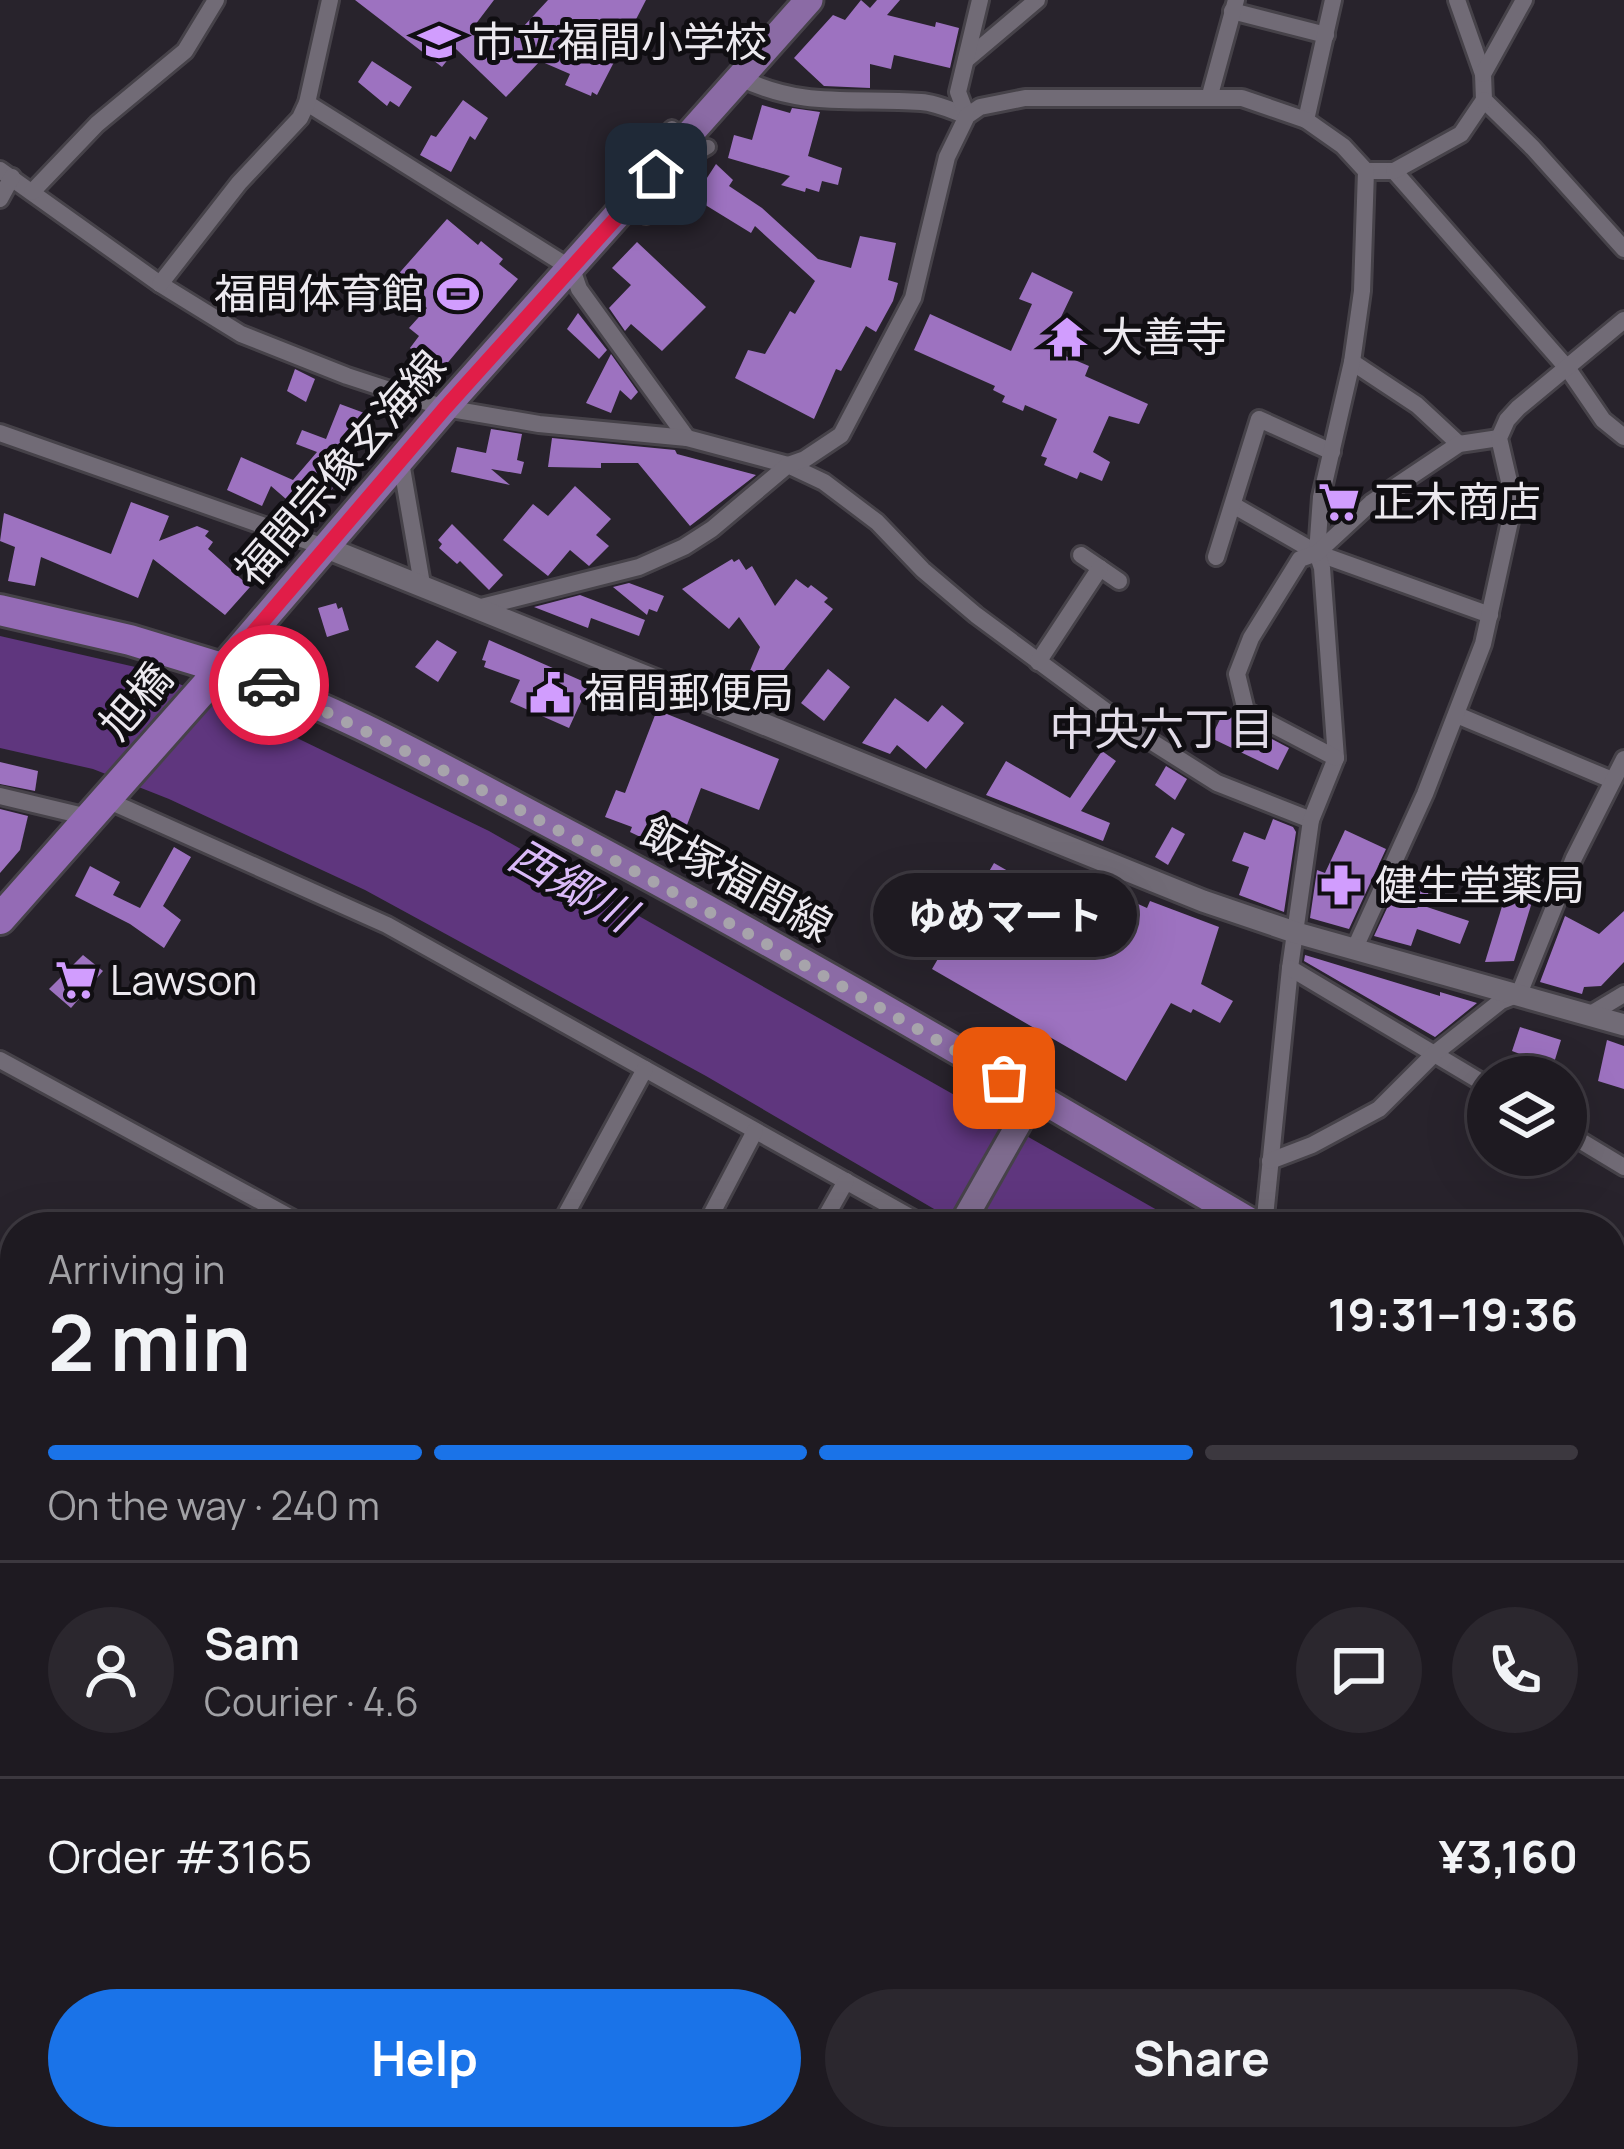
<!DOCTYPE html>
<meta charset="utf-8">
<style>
:root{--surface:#1e1a21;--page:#2b272e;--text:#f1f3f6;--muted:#a1a1a5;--line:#3c383f;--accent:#1a73e8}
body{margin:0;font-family:Manrope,"Noto Sans JP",sans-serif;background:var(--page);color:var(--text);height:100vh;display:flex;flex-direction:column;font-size:45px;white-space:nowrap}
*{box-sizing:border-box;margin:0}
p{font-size:39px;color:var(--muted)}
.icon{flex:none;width:66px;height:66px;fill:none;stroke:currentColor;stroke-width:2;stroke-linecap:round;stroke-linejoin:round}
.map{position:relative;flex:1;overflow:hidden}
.panel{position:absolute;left:0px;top:1212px;width:1626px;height:939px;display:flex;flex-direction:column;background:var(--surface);border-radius:48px 48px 0 0;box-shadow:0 12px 48px #0002,0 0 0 3px var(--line)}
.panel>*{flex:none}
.tools{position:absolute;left:1467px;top:1056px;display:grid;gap:24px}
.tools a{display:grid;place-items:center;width:120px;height:120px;border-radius:50%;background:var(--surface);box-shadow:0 12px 48px #0002,0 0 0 3px var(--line);font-size:60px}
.pin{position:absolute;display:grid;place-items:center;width:102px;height:102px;color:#fff;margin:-51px;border-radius:24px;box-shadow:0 6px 18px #0006}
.courier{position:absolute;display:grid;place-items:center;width:120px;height:120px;margin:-60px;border:9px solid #e11d48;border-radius:50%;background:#fff;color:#222;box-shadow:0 3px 15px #0007}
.bubble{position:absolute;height:84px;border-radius:42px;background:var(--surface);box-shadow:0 12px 48px #0002,0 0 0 3px var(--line);font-size:39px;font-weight:700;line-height:84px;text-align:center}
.headline em{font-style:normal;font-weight:700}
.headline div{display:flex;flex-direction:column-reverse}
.headline{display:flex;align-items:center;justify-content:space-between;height:204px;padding:0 48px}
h1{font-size:78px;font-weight:700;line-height:90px}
.bar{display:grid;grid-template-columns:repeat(4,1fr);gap:18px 12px;align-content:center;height:144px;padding:0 48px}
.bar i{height:15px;border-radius:9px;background:var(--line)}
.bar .selected{background:var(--accent)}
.bar p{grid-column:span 4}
.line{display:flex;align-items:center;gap:30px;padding:0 48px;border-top:3px solid var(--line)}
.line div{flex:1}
.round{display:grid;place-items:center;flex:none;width:126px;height:126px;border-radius:63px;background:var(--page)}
.primary-button{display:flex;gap:24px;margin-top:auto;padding:24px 48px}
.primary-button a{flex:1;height:138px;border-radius:72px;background:var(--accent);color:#fff;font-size:48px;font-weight:700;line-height:138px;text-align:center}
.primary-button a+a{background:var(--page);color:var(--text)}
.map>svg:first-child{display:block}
</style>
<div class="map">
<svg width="1624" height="2149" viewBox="0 0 1624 2149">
<rect width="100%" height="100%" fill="#28232c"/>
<polygon fill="#563c6c" points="1419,2136 1565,2136 1558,2149 1412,2149"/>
<g fill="#5f367e">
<polygon points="0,636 144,669 231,706 489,831 1187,1227 965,1227 706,1076 365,890 169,799 93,769 0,748"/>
<polygon points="1611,1481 1624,1488 1624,1603 1611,1596"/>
</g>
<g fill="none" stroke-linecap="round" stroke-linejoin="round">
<g stroke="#5f367e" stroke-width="6">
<polyline points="0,1355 15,1380"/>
<polyline points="569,2136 580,2149"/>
</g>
</g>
<g fill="#9d72c0">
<polygon points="355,0 494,0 472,29 499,53 548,0 646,0 597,95 592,92 591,96 565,85 570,74 540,61 506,97 456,49 442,67"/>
<polygon points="861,0 870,8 877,0 900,0 887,15 935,27 936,22 959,28 950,68 894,55 891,69 870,64 870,88 824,86 794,58 833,15 845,20"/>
<polygon points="372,61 412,87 399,107 390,101 387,106 358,82"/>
<polygon points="463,100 488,118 475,140 470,136 451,172 420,155 431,135 436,137"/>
<polygon points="762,105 790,113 792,108 820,112 808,156 842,168 838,185 822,181 819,192 806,188 805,192 781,185 790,176 728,158 734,135 752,140"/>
<polygon points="716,164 733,180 729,186 762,208 818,259 851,268 860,236 896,243 888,280 898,283 893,301 876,332 866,326 841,371 836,369 814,419 735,378 748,350 765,354 790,311 795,314 815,281 755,226 751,233 694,198"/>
<polygon points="447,219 478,245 481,241 503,259 499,264 518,279 439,373 410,348 419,336 409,328 427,308 394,279"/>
<polygon points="637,242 706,307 662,351 631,324 625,331 609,308 631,285 612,268"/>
<polygon points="1032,272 1073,292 1050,340 1067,348 1063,355 1089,366 1085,376 1148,404 1139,424 1109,416 1093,452 1110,462 1102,481 1080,472 1077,479 1044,465 1047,458 1041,456 1057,419 1025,405 1023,411 1002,402 1005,396 993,390 995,386 914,350 930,314 1011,351 1032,304 1019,299"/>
<polygon points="578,313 607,350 599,359 567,329"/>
<polygon points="611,354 638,392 631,400 620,390 611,413 586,403"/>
<polygon points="295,369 315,379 306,402 287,391"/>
<polygon points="340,404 367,414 348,461 352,466 312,512 299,501 294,506 271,486 262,506 227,490 241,457 293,480 317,452 296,444 302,430 326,439"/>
<polygon points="491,429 522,434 517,460 524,462 521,474 491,469 510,485 451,472 457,447 486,453"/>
<polygon points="552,438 675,450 677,454 756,475 690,526 638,463 601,463 601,468 548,467"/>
<polygon points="575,486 611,519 596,535 609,546 589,566 570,550 548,576 503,540 533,504 548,516"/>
<polygon points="131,502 169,516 159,541 197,526 209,531 205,536 213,542 208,549 250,587 225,615 153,559 138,598 41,557 35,586 8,581 15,547 0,541 4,513 111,554"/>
<polygon points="452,524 503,575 489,590 460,561 457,564 439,548 442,544 438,540"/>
<polygon points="732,559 734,562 739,559 746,570 752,566 775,606 796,579 808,588 811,585 828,598 824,602 833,609 766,692 749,673 760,647 739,617 729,629 682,589"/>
<polygon points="629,583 664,596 657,612 649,609 647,615 613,587"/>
<polygon points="580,595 645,620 639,636 591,618 588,628 534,607"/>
<polygon points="336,603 338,609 342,607 349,630 327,637 318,608"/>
<polygon points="437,640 457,652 438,682 415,667"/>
<polygon points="489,640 589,684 569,728 510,702 520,680 484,667 486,661 482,660"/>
<polygon points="828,669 850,687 824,721 801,703"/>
<polygon points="895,698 928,722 942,705 964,723 926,769 897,745 890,754 862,743"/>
<polygon points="657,710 779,759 759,810 701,788 676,854 630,832 632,827 605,817 616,790 625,793"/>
<polygon points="1223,713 1289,748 1278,770 1211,738"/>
<polygon points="1102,751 1116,761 1081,811 1110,823 1103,841 986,795 1006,761 1070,798"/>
<polygon points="0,762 38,771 35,791 0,784"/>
<polygon points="1166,766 1187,779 1175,800 1155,785"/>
<polygon points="0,809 28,816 20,850 0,873"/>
<polygon points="1273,819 1293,827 1296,832 1284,912 1239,895 1249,867 1232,861 1244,832 1265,840"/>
<polygon points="1172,827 1185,834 1168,865 1155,857"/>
<polygon points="1345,830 1386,849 1349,929 1310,918 1317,870 1325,873"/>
<polygon points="174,847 191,857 163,906 181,920 164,948 130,924 75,896 90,866 120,882 113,895 140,908"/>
<polygon points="994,863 1050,895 1062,870 1147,908 1150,901 1219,927 1201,984 1233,1001 1220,1023 1193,1009 1191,1013 1171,1003 1126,1081 932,969"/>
<polygon points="1401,878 1430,888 1424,906 1469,921 1460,944 1417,929 1411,946 1374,936"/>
<polygon points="1507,890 1532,902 1514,961 1485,962"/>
<polygon points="1624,911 1624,962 1601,986 1584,987 1582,994 1540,982 1565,916 1599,934"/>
<polygon points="83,955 103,971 71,1008 49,989"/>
<polygon points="1305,955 1440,996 1440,992 1477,1003 1435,1037 1304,961"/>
<polygon points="1520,1027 1561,1040 1550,1076 1527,1068 1531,1058 1512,1051"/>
<polygon points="1607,1040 1624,1046 1624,1089 1598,1081"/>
</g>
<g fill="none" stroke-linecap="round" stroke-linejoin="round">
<g stroke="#464249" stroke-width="20">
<g id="pedestrian">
<polyline points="625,181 672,128"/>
<polyline points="646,216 699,152 708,147"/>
</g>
</g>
<g stroke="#464249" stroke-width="22">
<g id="minor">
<polyline points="1457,0 1483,74 1484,100 1533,148 1624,249"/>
<polyline points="1232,11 1326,35"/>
<polyline points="966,60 1037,0"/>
<polyline points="1483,74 1524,0"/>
<path d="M741,78C802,109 856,97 921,102C937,103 953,111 967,116"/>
<polyline points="1210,95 1236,0"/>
<polyline points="307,103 572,269 579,289 687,438"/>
<polyline points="967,116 958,92 980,0"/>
<polyline points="1306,120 1333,0"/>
<polyline points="0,170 160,284 241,334 347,376 445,408 539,424 687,438 788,465 824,482 877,522 923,570 976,615 1122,723 1217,783 1311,820"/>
<polyline points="1366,171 1394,171 1568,369 1603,420 1624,437"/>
<polyline points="1394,171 1461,134 1484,100"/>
<polyline points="32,192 97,124 185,51 216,0"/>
<polyline points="0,199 12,177"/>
<polyline points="160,284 239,183 300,118 307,103 330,0"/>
<polyline points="1352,362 1417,405 1459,444"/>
<polyline points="0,433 327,548"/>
<polyline points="401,462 422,584"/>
<polyline points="1233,505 1317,553 1490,615"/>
<polyline points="1081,555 1119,581"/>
<polyline points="1216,557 1259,419 1332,452"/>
<polyline points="477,608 639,567 684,547 712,529 788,465 805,459 841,435 913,298 947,157 967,116 980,107 1025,98 1242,98 1306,120 1343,146 1366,171 1362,291 1352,362 1321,497 1317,553 1322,568 1336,758 1311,820 1290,968 1264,1227"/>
<polyline points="1038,662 1100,568"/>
<polyline points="1457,715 1612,780"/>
<polyline points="1336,758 1246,711 1237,674 1251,638 1300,559 1317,553 1371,503 1459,444 1499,438"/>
<polyline points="0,796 92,818"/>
<polyline points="107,800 387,925 928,1227"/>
<polyline points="1354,950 1425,794 1483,644 1514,503 1499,438 1507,420 1518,408 1624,320"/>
<polyline points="1290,968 1488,1086"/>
<polyline points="1589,1015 1624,994"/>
<polyline points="0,1060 308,1227"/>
<polyline points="1566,1132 1624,1167"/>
<polyline points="1270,1161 1312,1145 1379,1109 1434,1054 1501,1001 1519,994 1574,858 1624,759"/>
<polyline points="712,1213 755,1131"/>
<polyline points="559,1227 645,1069"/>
<polyline points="820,1227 846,1181"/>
<polyline points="0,1328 15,1353"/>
<polyline points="1611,1390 1624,1368"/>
<polyline points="1611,1686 1624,1685"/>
<polyline points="0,1710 15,1706"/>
<polyline points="1611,1795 1624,1803"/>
<polyline points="1611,1953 1624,1929"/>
<polyline points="1611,1972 1624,1979"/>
<polyline points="133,2136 140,2149"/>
<polyline points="584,2136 595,2149"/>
<polyline points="914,2136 918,2149"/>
<polyline points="1215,2136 1238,2149"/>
<polyline points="707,2149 720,2136"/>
<polyline points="833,2149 845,2136"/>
<polyline points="946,2149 949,2136"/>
</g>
</g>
<g stroke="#464249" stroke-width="27">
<g id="tertiary">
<polyline points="327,548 1203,901 1297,933 1624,1025"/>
<polyline points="1611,2095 1624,2072"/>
<polyline points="1578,2149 1586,2136"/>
</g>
</g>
<g stroke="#464249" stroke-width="30">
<g id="secondary">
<polyline points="960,1227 1035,1095"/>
<polyline points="1611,2118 1624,2126"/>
</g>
</g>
<g stroke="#464249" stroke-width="33">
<g id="primary">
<path d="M809,0L445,408L222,668C337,707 445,769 552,825C792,951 1025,1090 1259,1227"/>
<polyline points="1611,1434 1624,1442"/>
</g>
</g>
<g stroke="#464249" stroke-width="36">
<polyline id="trunk" points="0,610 130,640 222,668 0,919"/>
</g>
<use href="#pedestrian" stroke="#716b76" stroke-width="14"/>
<use href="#minor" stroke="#716b76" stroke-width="16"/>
<use href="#tertiary" stroke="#716b76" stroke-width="21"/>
<use href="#secondary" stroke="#7e6b8e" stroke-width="24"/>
<use href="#primary" stroke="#8b6ba5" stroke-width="27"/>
<use href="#trunk" stroke="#946bb5" stroke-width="30"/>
<g stroke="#d1ced4" stroke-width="10">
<g id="rail">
<polyline points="1611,1632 1624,1628"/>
<polyline points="765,2149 778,2136"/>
</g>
</g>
<use href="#rail" stroke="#100e12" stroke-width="6" stroke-dasharray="18" stroke-linecap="butt"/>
</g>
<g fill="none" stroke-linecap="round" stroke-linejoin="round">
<path stroke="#a7a4ab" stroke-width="12" stroke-dasharray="0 21.6" d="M269,685C521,803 762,941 1004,1078"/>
<polyline stroke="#e11d48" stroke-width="15" points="269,685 223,668 445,408 656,174"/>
</g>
<defs>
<g id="school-bare" transform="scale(3.24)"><path d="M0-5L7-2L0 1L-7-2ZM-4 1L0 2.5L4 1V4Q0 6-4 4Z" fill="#d19dfe" stroke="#100e12" stroke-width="2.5" paint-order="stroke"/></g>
<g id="stadium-bare" transform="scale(3.24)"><path d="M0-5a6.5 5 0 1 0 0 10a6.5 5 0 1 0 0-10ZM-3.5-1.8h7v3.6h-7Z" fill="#d19dfe" stroke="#100e12" stroke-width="2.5" paint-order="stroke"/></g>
<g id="temple-bare" transform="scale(3.24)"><path d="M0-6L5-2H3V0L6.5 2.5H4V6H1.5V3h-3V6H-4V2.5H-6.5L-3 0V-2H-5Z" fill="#d19dfe" stroke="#100e12" stroke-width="2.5" paint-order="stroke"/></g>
<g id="supermarket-bare" transform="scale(3.24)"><path d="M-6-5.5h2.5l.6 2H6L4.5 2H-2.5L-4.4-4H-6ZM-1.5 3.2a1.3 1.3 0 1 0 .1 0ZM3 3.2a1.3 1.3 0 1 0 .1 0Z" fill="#d19dfe" stroke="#100e12" stroke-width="2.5" paint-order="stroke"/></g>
<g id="civic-bare" transform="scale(3.24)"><path d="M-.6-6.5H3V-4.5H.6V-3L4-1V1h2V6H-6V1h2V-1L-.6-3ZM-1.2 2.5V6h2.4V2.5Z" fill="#d19dfe" stroke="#100e12" stroke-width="2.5" paint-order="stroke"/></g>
<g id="pharmacy-bare" transform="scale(3.24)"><path d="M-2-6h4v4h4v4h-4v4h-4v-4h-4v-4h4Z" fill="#d19dfe" stroke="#100e12" stroke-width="2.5" paint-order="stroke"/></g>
</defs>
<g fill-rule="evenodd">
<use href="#school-bare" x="439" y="42"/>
<use href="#stadium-bare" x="458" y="294"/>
<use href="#temple-bare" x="1067" y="337"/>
<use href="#supermarket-bare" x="1339" y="502"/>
<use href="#civic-bare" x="550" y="693"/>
<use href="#pharmacy-bare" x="1341" y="885"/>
<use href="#supermarket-bare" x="76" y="980"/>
</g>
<g text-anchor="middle" stroke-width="10" stroke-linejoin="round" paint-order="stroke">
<g font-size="42" fill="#ece9ef" stroke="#100e12" text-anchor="start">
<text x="473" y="57">市立福間小学校</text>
<text x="424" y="309" text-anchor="end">福間体育館</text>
<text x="1101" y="352">大善寺</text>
<text x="1373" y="517">正木商店</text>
<text x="584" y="708">福間郵便局</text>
<text x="1375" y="900">健生堂薬局</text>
<text x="110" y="995">Lawson</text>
</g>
<g font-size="42" fill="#ece9ef" stroke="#100e12">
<text transform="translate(340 468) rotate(-49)" y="15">福間宗像玄海線</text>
<text transform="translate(136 701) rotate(-49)" y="15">旭橋</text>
<text transform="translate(737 879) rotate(29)" y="15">飯塚福間線</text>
</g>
<g font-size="45" fill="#e2dce8" stroke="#100e12">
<text x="1162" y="745">中央六丁目</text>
</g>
<g font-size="45" font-style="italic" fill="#dabaf8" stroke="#100e12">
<text transform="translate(572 885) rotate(30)" y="16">西郷川</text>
</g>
</g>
</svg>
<div class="tools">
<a><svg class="icon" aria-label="layers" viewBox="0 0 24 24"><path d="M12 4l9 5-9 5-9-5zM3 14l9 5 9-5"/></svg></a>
</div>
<div class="pin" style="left:1004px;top:1078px;background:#ea580c"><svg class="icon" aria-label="bag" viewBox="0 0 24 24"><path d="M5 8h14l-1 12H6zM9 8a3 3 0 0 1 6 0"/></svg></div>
<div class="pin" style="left:656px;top:174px;background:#1f2937"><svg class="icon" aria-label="home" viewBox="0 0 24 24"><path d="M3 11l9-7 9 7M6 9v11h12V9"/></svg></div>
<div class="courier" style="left:269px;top:685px"><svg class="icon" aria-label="car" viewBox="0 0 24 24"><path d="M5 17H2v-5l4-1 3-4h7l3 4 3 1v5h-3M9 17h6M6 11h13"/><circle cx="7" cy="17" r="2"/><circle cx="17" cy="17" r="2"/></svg></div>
<div class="bubble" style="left:873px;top:873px;width:264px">ゆめマート</div>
<section class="panel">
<div class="headline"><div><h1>2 min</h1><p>Arriving in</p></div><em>19:31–19:36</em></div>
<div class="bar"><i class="selected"></i><i class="selected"></i><i class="selected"></i><i></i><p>On the way · 240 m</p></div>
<div class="line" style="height:216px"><a class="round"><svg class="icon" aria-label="person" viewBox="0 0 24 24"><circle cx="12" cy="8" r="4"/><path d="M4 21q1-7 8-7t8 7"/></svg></a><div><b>Sam</b><p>Courier · 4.6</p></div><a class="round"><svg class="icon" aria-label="chat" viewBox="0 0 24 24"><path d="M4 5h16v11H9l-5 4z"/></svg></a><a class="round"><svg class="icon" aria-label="phone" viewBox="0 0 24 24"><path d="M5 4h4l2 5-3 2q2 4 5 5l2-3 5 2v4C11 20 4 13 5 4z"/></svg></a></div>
<div class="line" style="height:156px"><div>Order #3165</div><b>¥3,160</b></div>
<div class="primary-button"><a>Help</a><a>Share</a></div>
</section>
</div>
